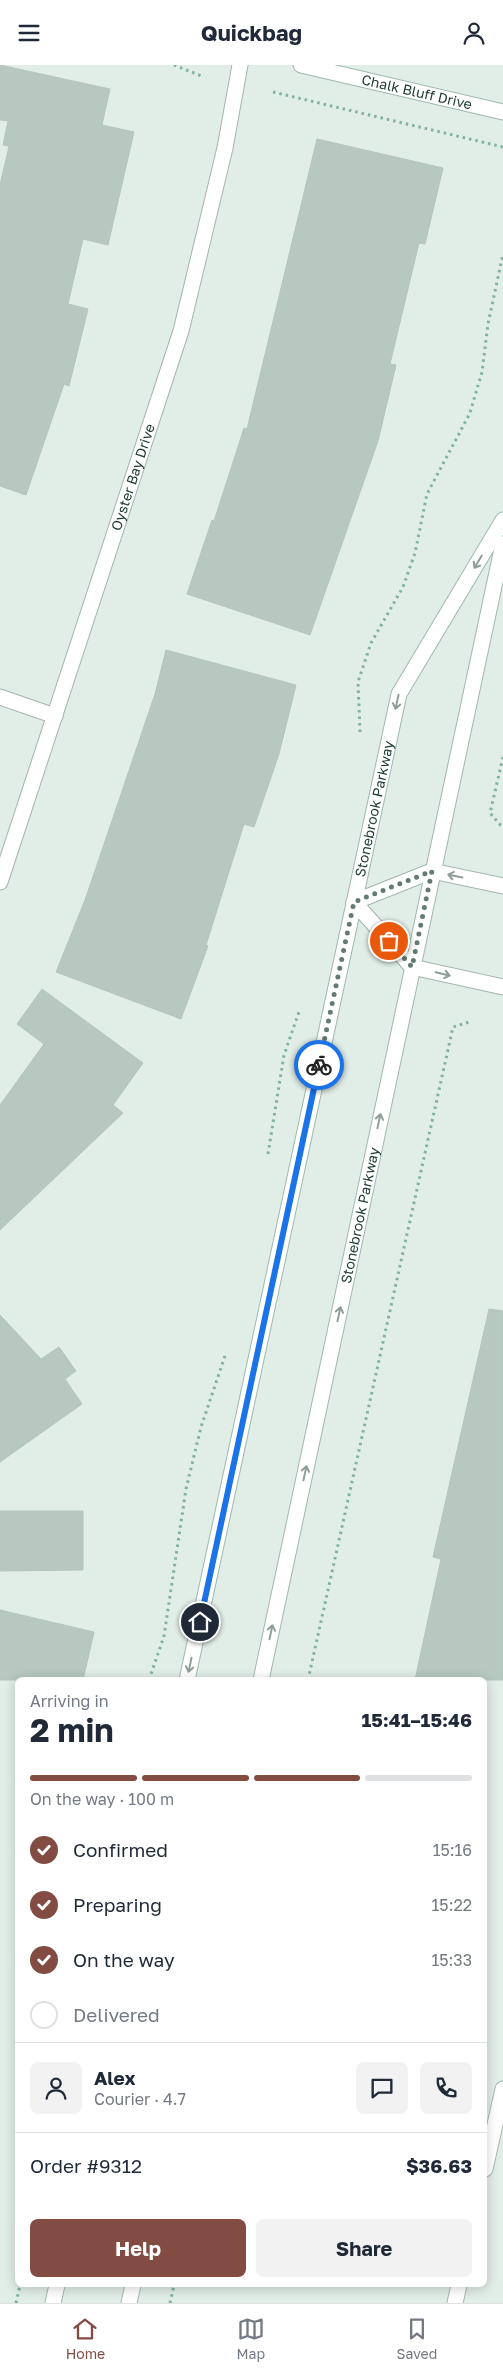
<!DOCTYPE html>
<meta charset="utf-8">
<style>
:root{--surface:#fff;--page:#f2f2f3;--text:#1f2937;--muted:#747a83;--line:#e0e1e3;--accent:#824c43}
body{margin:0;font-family:"Golos Text",sans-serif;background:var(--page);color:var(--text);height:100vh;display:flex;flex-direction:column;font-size:19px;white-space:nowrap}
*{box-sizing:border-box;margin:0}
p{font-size:16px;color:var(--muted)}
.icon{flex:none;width:28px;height:28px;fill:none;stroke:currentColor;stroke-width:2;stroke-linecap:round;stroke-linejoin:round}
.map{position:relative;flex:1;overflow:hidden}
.side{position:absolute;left:15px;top:1612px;width:472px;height:610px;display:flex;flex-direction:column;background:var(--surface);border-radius:8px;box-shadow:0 2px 12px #0003}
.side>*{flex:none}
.pin{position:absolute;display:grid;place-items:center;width:42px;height:42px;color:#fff;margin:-21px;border:2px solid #fff;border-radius:50%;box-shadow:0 1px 5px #0007}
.courier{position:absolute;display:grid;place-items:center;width:50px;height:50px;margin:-25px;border:4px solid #1a73e8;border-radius:50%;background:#fff;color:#222;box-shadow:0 1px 6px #0007}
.summary em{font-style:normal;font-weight:700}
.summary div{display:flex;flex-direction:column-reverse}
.summary{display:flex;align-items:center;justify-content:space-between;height:85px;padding:0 15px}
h1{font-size:32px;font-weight:700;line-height:38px}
.bar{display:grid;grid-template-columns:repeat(4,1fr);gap:8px 5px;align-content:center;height:60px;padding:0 15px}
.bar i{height:6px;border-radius:4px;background:var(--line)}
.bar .active{background:var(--accent)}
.bar p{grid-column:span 4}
.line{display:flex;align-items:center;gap:12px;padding:0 15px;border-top:1px solid var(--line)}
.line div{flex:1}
.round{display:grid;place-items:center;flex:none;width:52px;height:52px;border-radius:8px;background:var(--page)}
ol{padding:0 15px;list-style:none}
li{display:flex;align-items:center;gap:15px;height:55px}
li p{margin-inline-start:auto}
li .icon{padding:5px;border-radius:50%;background:var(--accent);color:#fff;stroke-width:4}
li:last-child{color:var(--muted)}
li i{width:28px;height:28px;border:2px solid var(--line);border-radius:50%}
.action{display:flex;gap:10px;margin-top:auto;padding:10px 15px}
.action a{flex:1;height:58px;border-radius:8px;background:var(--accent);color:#fff;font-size:20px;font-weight:700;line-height:58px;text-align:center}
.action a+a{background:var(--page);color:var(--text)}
header{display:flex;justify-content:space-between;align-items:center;height:65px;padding:0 15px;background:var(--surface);font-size:22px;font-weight:700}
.dock{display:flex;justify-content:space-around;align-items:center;height:70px;border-top:1px solid var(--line);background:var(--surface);font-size:14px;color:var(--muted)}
.dock a{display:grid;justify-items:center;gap:2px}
.dock .active{color:var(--accent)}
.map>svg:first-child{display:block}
</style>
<header><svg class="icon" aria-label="menu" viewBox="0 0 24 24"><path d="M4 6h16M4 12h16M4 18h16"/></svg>Quickbag<svg class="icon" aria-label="person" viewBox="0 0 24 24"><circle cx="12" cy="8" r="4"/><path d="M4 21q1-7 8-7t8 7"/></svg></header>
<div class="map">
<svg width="503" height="2238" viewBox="0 0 503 2238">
<rect width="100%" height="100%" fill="#e1ede7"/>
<g fill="#b6c8c0" stroke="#b3c7be">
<polygon points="0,0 110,24 102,60 134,67 108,180 83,174 68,239 88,244 69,321 64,319 26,430 0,421 0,120 9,81 3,80 8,56 0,55"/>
<polygon points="317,74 443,103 425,179 419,178 390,299 396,300 378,376 310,570 187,529 212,455 214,456 244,363 247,364"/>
<polygon points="166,585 296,620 279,689 254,762 244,759 206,880 208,881 181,954 56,907 85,835 155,629"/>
<polygon points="42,924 143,998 113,1040 123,1048 0,1165 0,1040 44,979 17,959"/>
<polygon points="489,1244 503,1246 503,1615 415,1615 441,1494 433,1492"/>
<polygon points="0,1250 41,1294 59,1282 76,1306 65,1314 82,1339 0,1397"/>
<polygon points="0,1446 83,1446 83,1505 0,1506"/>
<polygon points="0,1545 94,1567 83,1615 0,1615"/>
</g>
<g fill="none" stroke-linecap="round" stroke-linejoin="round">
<g stroke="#a3b5ae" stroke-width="17">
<g id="street">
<polyline points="0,632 55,651"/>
<path id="s1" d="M0,817L181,266L225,83L240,0"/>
<polyline points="503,821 432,806 354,837 412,902 503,922"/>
<polyline points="485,2104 503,2024"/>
<polyline points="455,2238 459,2220"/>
</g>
</g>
<g stroke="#9eb9af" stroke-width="17">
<g id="secondary">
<path id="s2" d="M301,0L503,47"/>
<path id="s3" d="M187,1615L399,629L503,455"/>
<path id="s4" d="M261,1615L503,479"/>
<polyline points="53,2238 57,2220"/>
<polyline points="129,2238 133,2220"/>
</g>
</g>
<g stroke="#7fb2a1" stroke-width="3" stroke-dasharray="2.5 4" stroke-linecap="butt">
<polyline points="174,0 204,12"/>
<polyline points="273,27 503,82"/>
<polyline points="360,667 358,617 371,578 403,522 415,488 427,429 470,348 482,307 488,259 503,189"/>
<polyline points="503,692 490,748 503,763"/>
<polyline points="268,1089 284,990 300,944"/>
<polyline points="149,1615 164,1571 186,1424 201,1362 226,1288"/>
<polyline points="308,1615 453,962 469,957"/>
<polyline points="16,2238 20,2220"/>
<polyline points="170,2238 174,2220"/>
</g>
<use href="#street" stroke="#fff" stroke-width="15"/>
<use href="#secondary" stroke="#fff" stroke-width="15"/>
</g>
<defs><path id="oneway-shaft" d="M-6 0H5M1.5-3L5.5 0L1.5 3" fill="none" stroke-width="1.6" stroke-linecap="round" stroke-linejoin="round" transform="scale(1.25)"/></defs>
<g stroke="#909e9a">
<use href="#oneway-shaft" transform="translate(478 497) rotate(121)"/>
<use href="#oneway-shaft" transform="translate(397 637) rotate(102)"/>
<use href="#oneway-shaft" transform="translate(455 811) rotate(-168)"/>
<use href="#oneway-shaft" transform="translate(443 909) rotate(13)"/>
<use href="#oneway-shaft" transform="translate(379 1056) rotate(-78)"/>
<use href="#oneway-shaft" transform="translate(339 1249) rotate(-78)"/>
<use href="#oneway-shaft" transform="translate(305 1408) rotate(-78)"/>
<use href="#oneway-shaft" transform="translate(271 1567) rotate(-78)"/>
<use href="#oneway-shaft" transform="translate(190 1600) rotate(102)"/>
</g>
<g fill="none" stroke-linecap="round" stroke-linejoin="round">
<polyline stroke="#647b74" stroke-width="5" stroke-dasharray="0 9" points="319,1000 354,837 432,806 412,902 389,876"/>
<polyline stroke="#1a73e8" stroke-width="6" points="200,1557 319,1000"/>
</g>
<g text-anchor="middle" stroke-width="4" stroke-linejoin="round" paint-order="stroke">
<g font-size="14" fill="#203e36" stroke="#f2f9f5">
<text dy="5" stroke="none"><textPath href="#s2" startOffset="119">Chalk Bluff Drive</textPath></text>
<text dy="5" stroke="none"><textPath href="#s1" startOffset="426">Oyster Bay Drive</textPath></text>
<text dy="5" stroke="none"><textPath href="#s3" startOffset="891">Stonebrook Parkway</textPath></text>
<text dy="5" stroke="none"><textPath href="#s4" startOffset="475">Stonebrook Parkway</textPath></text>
</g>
</g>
</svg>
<div class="pin" style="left:389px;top:876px;background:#ea580c"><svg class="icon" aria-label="bag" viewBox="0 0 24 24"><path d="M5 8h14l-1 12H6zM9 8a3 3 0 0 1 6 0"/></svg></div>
<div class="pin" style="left:200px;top:1557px;background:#1f2937"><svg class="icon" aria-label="home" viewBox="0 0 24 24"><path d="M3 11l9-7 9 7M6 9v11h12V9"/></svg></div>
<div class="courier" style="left:319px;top:1000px"><svg class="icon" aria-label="bike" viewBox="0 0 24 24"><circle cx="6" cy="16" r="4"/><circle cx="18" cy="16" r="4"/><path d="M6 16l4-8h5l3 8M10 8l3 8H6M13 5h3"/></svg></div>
<section class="side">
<div class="summary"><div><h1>2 min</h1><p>Arriving in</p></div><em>15:41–15:46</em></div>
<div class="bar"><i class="active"></i><i class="active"></i><i class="active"></i><i></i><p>On the way · 100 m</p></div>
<ol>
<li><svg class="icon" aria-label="check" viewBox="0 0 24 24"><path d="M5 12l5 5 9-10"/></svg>Confirmed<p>15:16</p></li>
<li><svg class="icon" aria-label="check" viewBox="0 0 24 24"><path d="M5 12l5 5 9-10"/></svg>Preparing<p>15:22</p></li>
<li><svg class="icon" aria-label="check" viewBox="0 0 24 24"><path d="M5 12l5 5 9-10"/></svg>On the way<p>15:33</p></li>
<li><i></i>Delivered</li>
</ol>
<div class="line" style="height:90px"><a class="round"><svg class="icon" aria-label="person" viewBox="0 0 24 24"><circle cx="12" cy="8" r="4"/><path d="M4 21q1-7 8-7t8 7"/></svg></a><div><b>Alex</b><p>Courier · 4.7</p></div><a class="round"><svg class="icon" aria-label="chat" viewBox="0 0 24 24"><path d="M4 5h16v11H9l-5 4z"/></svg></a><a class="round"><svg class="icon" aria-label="phone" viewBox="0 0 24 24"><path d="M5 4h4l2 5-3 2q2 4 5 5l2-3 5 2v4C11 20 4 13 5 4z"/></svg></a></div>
<div class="line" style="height:65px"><div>Order #9312</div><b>$36.63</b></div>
<div class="action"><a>Help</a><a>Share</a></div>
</section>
</div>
<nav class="dock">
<a class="active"><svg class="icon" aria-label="home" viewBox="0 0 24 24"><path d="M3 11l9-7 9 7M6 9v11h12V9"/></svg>Home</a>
<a><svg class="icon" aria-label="map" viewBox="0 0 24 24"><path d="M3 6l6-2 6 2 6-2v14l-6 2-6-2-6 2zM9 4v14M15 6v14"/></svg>Map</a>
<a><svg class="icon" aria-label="saved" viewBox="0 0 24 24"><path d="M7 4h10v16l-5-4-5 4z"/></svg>Saved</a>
</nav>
